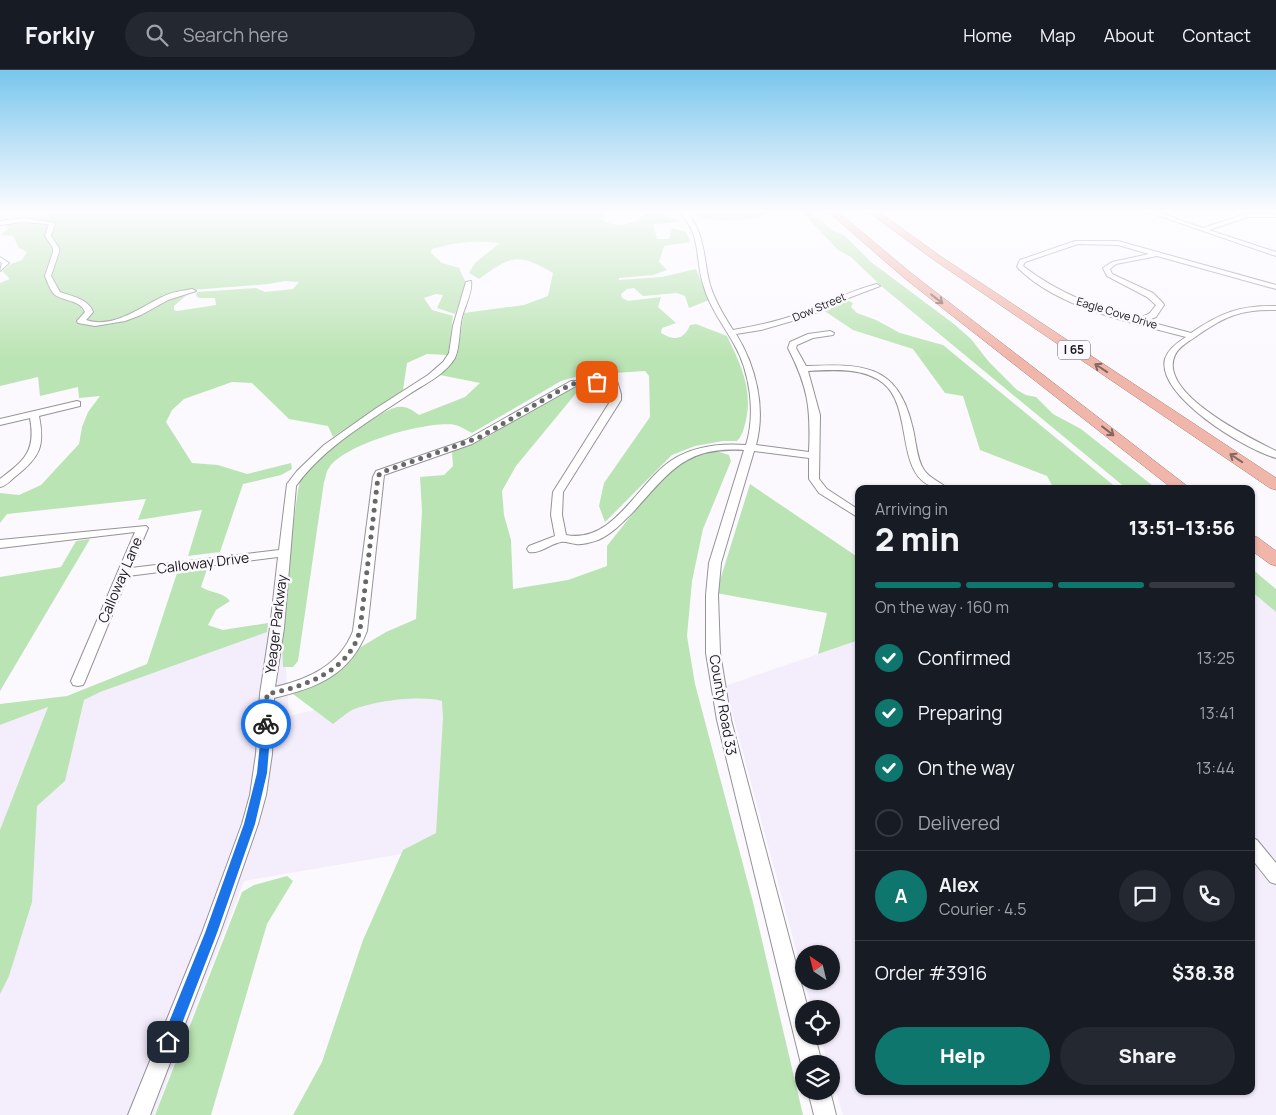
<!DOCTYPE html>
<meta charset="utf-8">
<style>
:root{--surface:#171b24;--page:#242831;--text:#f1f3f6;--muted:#9ea1a6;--line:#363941;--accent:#0f766e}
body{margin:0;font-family:Manrope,sans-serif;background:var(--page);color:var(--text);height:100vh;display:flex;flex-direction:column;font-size:19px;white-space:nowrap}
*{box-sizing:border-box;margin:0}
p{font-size:16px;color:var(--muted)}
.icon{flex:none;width:28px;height:28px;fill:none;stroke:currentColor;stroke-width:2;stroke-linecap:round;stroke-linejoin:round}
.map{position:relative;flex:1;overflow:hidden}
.sheet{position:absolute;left:855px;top:415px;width:400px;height:610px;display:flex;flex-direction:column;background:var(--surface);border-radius:10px;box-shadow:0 1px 4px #0004}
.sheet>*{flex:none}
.needle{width:32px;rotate:325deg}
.fabs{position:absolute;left:795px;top:875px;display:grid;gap:10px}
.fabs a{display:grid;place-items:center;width:45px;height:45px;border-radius:50%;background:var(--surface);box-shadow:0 1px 4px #0004;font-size:25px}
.pin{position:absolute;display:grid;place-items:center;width:42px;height:42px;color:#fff;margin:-21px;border-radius:10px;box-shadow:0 2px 8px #0006}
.courier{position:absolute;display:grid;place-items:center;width:50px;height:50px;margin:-25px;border:4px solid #1a73e8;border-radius:50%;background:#fff;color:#222;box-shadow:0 1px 6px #0007}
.head em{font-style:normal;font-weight:800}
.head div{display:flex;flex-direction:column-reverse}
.head{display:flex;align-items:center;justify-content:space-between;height:85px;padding:0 20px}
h1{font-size:32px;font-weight:800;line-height:38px}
.bar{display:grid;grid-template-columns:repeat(4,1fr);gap:8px 5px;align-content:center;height:60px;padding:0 20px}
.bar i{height:6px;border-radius:4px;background:var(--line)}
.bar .current{background:var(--accent)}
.bar p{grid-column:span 4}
.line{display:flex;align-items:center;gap:12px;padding:0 20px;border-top:1px solid var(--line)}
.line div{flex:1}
.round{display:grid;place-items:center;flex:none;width:52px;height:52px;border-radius:26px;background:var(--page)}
ol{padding:0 20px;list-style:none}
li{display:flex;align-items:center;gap:15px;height:55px}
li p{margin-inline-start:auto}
li .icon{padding:5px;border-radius:50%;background:var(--accent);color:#fff;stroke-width:4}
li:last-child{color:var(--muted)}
li i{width:28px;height:28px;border:2px solid var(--line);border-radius:50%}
.action{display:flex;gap:10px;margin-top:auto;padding:10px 20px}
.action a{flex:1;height:58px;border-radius:30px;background:var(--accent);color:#fff;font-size:20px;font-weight:800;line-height:58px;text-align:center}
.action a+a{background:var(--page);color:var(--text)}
header{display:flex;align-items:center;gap:30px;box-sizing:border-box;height:70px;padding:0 25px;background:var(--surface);border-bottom:1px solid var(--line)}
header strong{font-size:24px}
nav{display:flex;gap:28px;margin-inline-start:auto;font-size:18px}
.search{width:350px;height:45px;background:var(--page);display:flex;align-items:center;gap:12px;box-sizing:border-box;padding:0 18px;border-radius:28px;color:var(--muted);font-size:19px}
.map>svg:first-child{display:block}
</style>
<header>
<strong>Forkly</strong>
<div class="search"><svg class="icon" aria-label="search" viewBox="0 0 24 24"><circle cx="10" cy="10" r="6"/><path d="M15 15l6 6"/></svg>Search here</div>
<nav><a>Home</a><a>Map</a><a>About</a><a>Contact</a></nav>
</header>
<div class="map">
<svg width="1276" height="1045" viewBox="0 0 1276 1045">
<rect width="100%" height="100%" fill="#fbf9fe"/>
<g fill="#f4eefc">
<polygon points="0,142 82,142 68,149 0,155"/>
<polygon points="1251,521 1276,542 1276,1045 843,1045 831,1004 831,994 828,994 820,966 831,966 831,939 812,939 804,911 831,911 831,884 804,884 804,909 725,616 859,570 859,1021 1251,1021"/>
<polygon points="283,550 289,646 446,608 448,776 244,811 154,1045 0,1045 0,655"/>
</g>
<g fill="#bbe4b4">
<path d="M66,142H606L602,149C611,157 625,156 636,151C640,148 644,143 649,142C659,140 674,149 683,152L653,154L657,169H669L672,158L686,162L691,172L664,176L659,192L667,200L653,205L619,208V210L662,207L696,199L709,230L689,238L685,226L677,223L643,226L634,218L627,219L621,224L622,228L628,231L661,227L658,237L676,253L662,258L661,263C674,271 684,270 690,255L696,254L727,266C740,293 753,319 746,350C744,358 743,365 737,371H723L695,376L672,385L605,452L599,436L604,413L650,347L649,306L645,301L582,305L561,311L472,363C467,361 461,356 455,355C428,350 344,374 329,398C326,401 326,408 324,412L298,591L293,597H283L281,545L298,420C299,416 300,410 302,406C312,390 380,339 398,337C407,336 412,340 419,345L465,327L480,313L440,305L457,287L464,243L524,235L548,226L553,203C518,183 512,185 479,209L469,203L475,193L500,173C476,170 455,172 432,179L431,183L442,193L459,198L466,213L455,244L437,238L443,225L436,224L424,228L432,240L453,246L448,285L427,284L407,293L403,320L333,367L328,356L289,349L252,313L232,312L184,329L172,340L166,352L192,393L218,395L247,404L291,393L292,399L281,405L243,414L220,482L188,486L202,440L138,450L146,429L7,444L0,453V423L19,425L41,415L79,374L82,357L88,342L100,326L79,328L78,317L40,326L38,307L0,316V213L10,209L2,201L11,194L22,190L27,182L19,178L13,166L1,165L8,159L3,154L22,151L50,153L46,165L54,182C44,205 39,219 67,229C74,232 80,233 85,238V244L78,250L80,254C103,257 129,251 149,240C163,232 172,224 189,223L174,236V240L177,241L216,235L215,228H199L196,226L197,222L256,218L265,222L293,219L299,212L285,211L269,214L191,220L165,227L141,241L114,251L85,252L84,250L92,240V237L87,232L57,220L51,208V201L59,181V177L50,165L55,156L54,153L22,149Z"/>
<path d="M692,142H712L717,145L741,142H772C757,151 705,155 692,142Z"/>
<polygon points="802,142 810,142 833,161 844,165 871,192 954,254 971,269 989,292 1017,320 1026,325 1036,327 1053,344 1081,359 1157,419 1127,419 880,215 851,187 838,180"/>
<polygon points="845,229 853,233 851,237 857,243 876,250 900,263 943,275 1118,419 1054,419 1047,406 980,380 963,326 945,323 913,279 853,260 823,240"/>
<path d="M575,316H582L516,396L502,421L504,445L511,470L513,519L568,510L607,496V476L663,405L699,384L716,381L729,385L731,391L703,459L692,511L687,566L695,614L753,832L803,1045H293L322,992L363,870L403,780L436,763L443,648L442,631C419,625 374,631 352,640C346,643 339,650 333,654L293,624L327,608L348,592L359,578L386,562L416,549L422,441L420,407L444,405L453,396L452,382L486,368L553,326Z"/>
<polygon points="750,414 859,488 859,570 818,584 827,543 716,523"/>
<polygon points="90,469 0,621 0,507 61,497 76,471"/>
<polygon points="1251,498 1276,519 1276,542 1251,521"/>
<path d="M207,499L201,517C211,523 223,522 230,531L216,540L208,555L223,560L268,553L267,562L100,622L84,630L65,711L37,736L32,832L9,906L0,924V760L48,637L0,655V634L67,626L147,594L177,503Z"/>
<polygon points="287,806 293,811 267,854 211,1045 155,1045 242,822 254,815"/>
</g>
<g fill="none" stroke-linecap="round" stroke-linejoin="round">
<g stroke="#959298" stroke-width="2">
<g id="minor">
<path d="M680,142H686C706,163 703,189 710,215C715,231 724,246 733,260C756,256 779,251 801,243C827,233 850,221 877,214L880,216L851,227L806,247L761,260L736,264C756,296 766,338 756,375L809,382C811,338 808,317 788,278L790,272L808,264L830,261L834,263L833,265L813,268L797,275L796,278L806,296C861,294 897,293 912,355C916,369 916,388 924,400C930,409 941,412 948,419C890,419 917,340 883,313C863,297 832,300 808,301L820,345L819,409L827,419L859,440V448L819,423L809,409V388L754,381L721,493L718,525L720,583L731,650L808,939H804V966H815L822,994H804V1000L801,994L717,650L706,583V525L709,493L744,380C685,376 670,402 634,441C623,452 612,464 598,470C592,472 582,475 576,474C571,474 566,471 561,472C550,474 540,484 529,482L527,479L529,476L555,466L551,445L553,422L611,330L613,324L610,316H576L472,374L384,405L367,561C350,605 317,618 274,628L272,684L266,725L258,754L220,863L150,1045H128L202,863L242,754L250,725L256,684L260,624L270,558L278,487L128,506L85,611L83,615L78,616L73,615L71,611L135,462L0,478V470L146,456L148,458L131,498L279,480L287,414L297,401L324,375L375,339L428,305L443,292L449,283L453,256L466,212L471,211C473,221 465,236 462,247C459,259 460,278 455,288C444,306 424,314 408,325C368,352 324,377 296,416L284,558L275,617C309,609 340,595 353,561L373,407L376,401L466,370L571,311H617L621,324V330L563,422L562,445L566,465C614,474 637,413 672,390C694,376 720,373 746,375C756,343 750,302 734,274C724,256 710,238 704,217C694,187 703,169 680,142Z"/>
<polygon points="1148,142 1157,142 1203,158 1248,143 1276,143 1276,147 1248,147 1209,160 1276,182 1276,186"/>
<path d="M22,148L55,153L51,166L59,178V182L51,206L60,222C71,226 89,229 93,242L86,250C113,259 139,238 162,227C171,222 182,221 192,219L196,221L168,230L141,245L125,251L95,256L78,253L77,251L85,242C80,229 63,232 54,224C50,220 47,211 45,206L53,182V178L45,166L49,154L22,152L0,155V151Z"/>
<path d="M1075,171H1118L1276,215V219L1157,186L1116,194L1110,199L1112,204L1153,223L1163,233L1164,235L1156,247L1146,251L1191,263C1220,243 1240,235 1276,236V240C1242,239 1225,246 1198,265C1190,271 1179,276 1175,285C1157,323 1250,368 1276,381V388C1246,380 1156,326 1165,289C1168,279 1178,272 1186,267C1131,252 1058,239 1017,197L1020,190ZM1078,174L1118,175L1149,184L1112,192L1103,198L1107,206L1147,227L1156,235L1150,243L1139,249C1097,238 1058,223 1023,196L1025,192Z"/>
<polygon points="0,187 9,193 0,201 2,193 0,192"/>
<path d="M77,331L80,332V336L39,346C45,376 40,387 16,406C11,410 6,416 0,417V409C25,390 36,381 30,348L0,355V349Z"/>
<polygon points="1251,767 1257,770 1276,793 1276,814 1270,812 1251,788"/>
<polygon points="808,1021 830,1021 836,1045 814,1045"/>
</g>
</g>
<g stroke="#a57f78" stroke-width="1">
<g id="highway">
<polygon points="829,142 838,142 911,203 1191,419 1173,419 903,207"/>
<polygon points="869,142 879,142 940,186 1276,408 1276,420 1270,418 934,190"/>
<polygon points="1251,466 1257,467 1276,481 1276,496 1270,494 1251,480"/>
</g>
</g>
<use href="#minor" fill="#fff" fill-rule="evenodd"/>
<use href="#highway" fill="#f1b6aa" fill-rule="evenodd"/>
</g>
<defs><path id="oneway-shaft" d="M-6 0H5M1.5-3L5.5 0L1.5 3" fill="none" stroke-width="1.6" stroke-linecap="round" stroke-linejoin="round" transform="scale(1.25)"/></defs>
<g stroke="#856762">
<use href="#oneway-shaft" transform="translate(937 229) rotate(38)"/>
<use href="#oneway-shaft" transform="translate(1101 298) rotate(-146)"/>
<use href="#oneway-shaft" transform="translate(1108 361) rotate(38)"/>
<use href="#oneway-shaft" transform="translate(1236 388) rotate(-146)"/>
</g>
<linearGradient id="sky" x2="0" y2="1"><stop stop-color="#79c6ed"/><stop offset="0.49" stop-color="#fdfcff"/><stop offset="1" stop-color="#fdfcff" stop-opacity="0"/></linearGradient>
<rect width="1276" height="288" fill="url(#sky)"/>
<polygon fill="#1a73e8" points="266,650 271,654 267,703 255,754 217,863 173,977 168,979 163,977 161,972 205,863 244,754 257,703 262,654"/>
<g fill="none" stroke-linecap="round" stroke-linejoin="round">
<path stroke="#68676a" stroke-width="5" stroke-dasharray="0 9" d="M266,654L267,624C304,617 350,601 360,560L378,407L380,403L478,368L564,318L578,312H597"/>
</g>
<g text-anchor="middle" stroke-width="5" stroke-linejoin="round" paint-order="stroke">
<g font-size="11" fill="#19181b" stroke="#fbf9fe">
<text transform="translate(819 237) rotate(-23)" y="4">Dow Street</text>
<text transform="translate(1117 243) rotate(17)" y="4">Eagle Cove Drive</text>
</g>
<rect fill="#fbf9fe" stroke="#5d5c5f" stroke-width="1" x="1058" y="270.5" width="32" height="19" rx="4"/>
<g font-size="12" font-weight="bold" fill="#19181b">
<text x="1074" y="284">I 65</text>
</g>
<g font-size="14" fill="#19181b" stroke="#fbf9fe">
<text transform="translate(203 493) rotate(-7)" y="5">Calloway Drive</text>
<text transform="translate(120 510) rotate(-67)" y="5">Calloway Lane</text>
<text transform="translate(276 554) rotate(-83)" y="5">Yeager Parkway</text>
<text transform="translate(723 635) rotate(80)" y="5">County Road 33</text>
</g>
</g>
</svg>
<div class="fabs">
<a><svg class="needle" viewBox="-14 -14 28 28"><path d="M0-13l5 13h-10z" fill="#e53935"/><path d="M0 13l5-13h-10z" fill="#9ea1a6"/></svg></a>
<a><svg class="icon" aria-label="locate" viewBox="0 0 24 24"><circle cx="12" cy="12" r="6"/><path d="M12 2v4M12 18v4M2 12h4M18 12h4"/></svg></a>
<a><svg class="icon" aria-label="layers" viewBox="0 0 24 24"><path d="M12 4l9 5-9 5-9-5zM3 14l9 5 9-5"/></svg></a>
</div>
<div class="pin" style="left:597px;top:312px;background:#ea580c"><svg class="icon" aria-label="bag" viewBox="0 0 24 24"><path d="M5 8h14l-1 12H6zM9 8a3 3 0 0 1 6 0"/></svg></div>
<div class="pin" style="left:168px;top:972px;background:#1f2937"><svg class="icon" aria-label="home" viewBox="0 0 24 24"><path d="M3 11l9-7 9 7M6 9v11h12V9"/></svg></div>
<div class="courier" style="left:266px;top:654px"><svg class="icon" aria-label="bike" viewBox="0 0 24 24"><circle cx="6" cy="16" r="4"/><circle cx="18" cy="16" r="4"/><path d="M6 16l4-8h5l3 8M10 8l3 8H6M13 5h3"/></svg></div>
<section class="sheet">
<div class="head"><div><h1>2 min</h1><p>Arriving in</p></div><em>13:51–13:56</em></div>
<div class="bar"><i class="current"></i><i class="current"></i><i class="current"></i><i></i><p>On the way · 160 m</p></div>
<ol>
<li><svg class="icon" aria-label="check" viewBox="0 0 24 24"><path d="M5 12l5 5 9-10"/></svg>Confirmed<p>13:25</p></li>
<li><svg class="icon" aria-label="check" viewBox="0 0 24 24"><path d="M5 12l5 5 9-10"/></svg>Preparing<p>13:41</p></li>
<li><svg class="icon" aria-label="check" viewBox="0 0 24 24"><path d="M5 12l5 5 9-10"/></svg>On the way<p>13:44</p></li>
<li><i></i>Delivered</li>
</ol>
<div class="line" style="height:90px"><b class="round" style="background:var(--accent);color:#fff">A</b><div><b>Alex</b><p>Courier · 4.5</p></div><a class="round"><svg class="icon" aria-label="chat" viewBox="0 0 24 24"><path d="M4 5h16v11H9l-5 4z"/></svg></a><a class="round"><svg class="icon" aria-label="phone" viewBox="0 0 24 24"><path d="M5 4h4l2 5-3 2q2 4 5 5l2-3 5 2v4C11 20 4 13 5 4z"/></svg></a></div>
<div class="line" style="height:65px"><div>Order #3916</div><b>$38.38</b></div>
<div class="action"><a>Help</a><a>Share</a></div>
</section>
</div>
